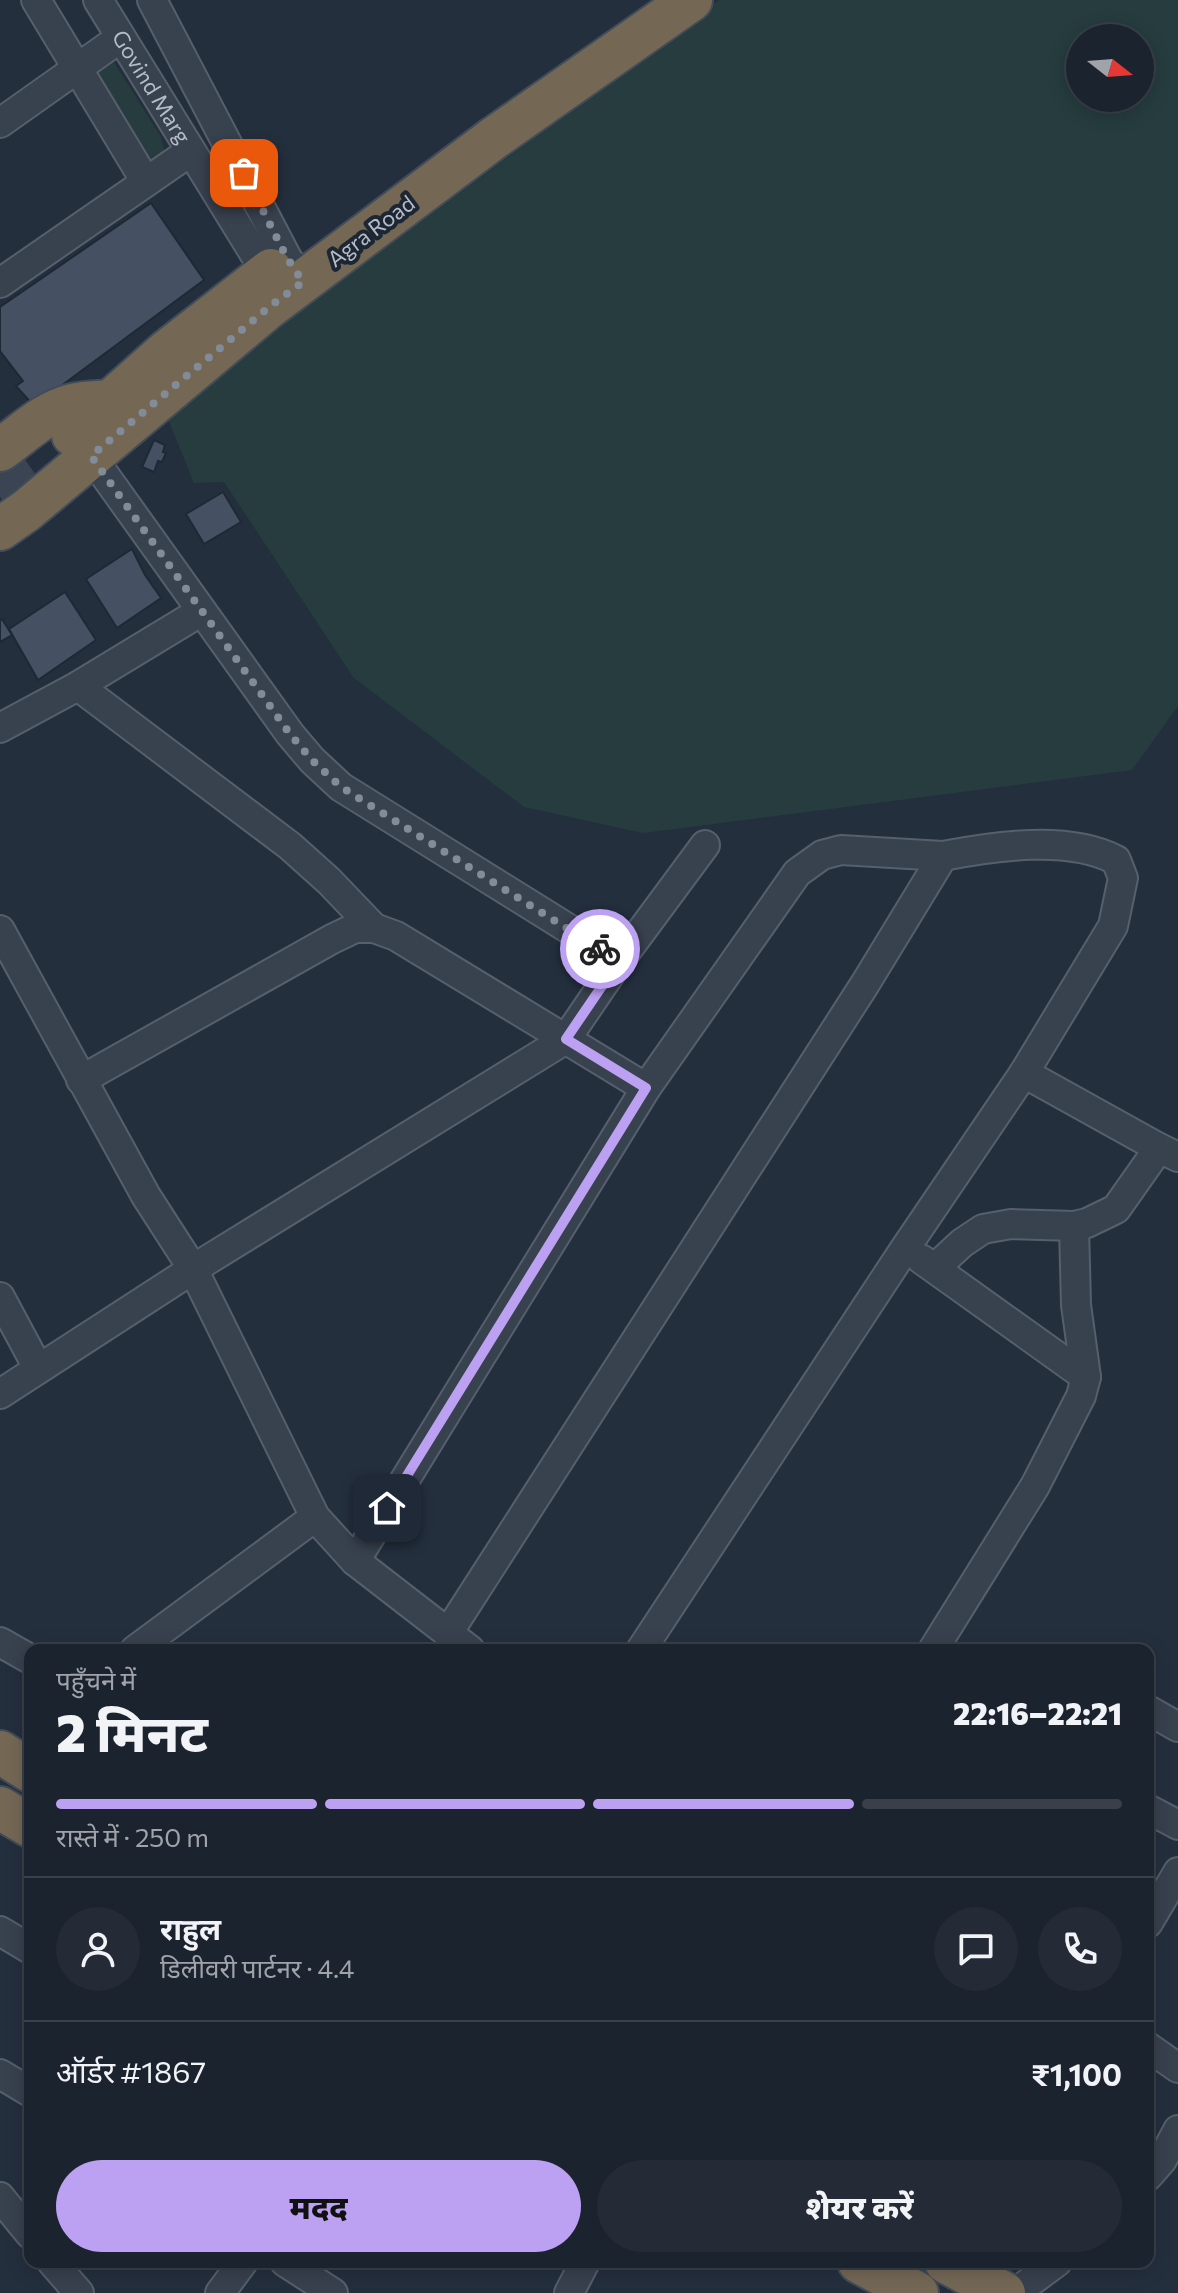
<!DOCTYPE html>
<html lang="hi">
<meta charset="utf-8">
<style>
:root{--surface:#1b232e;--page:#242b36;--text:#f1f3f6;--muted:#a0a4aa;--line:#39404a;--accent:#bca0f2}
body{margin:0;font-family:Commissioner,"Noto Sans Devanagari",sans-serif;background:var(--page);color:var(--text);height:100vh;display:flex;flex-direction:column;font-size:30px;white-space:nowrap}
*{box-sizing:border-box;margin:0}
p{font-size:26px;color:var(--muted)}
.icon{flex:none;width:44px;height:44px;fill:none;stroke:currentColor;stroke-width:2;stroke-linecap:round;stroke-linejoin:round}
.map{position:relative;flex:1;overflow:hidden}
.details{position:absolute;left:24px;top:1644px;width:1130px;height:624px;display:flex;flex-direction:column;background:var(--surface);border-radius:16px;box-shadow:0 4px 20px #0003,0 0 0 2px var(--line)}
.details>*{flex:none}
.needle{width:52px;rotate:107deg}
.buttons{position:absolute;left:1066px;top:24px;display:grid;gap:16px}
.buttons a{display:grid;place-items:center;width:88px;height:88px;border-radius:50%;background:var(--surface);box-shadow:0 4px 20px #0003,0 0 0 2px var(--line);font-size:40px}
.pin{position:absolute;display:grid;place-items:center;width:68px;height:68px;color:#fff;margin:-34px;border-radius:16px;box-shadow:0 4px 12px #0006}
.courier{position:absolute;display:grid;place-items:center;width:80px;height:80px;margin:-40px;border:6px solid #bca0f2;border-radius:50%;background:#fff;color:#222;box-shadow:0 2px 10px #0007}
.head em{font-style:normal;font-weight:800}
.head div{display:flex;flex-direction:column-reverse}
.head{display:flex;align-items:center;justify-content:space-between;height:136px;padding:0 32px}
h1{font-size:52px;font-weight:800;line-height:60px}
.bar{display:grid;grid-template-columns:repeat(4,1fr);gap:12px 8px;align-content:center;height:96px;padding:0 32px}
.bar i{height:10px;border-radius:6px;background:var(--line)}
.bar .current{background:var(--accent)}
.bar p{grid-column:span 4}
.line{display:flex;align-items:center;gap:20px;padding:0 32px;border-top:2px solid var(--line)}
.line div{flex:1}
.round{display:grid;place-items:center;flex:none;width:84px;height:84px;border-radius:42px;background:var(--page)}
.action{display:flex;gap:16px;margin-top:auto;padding:16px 32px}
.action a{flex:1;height:92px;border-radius:48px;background:var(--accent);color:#111;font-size:32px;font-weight:800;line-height:92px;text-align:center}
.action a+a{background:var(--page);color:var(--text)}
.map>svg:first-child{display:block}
</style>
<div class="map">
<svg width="1178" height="2293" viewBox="0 0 1178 2293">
<rect width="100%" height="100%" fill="#242f3e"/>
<g fill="#263c3f" fill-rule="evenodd">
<path d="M719,0H1178V706L1132,770L643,833L524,807L354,678L224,482L194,483L165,412ZM1080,38H1140V98H1080Z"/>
<polygon points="112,59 161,137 165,154 146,164 86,77"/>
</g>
<g fill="#455162" stroke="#1f2835" stroke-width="2">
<polygon points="151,203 204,280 34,406 16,386 23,381 0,351 0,307"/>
<polygon points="154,440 165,445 163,452 166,453 162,462 158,461 154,472 142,467"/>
<polygon points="223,492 241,522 204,544 186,514"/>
<polygon points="132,549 145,575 161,598 117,628 86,579"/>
<polygon points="65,592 96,640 38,680 9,629"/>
<polygon points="2,619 12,635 0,642 0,620"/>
</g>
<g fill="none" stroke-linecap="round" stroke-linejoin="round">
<polyline stroke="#3a4453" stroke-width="42" stroke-dasharray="42 21" stroke-linecap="butt" points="0,497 44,466"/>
<g stroke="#565f6c" stroke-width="32">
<g id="minor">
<polyline points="36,0 146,182"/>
<path id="s1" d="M98,0L275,287"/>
<polyline points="152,0 287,258 303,282"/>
<polyline points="0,123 120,38"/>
<polyline points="0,283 191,151"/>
<polyline points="78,686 290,846 329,881 374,928"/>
<polyline points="0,728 78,686 200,612"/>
<polyline points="0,930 146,1196 193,1269 315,1517 355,1561 470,1650"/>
<polyline points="617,964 705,845"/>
<polyline points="1024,1073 1159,1148"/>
<polyline points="81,1080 332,939 355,928 374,928 396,936 646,1088"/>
<polyline points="921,1259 1086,1377"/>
<polyline points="935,1268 962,1243 983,1229 1011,1224 1074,1226 1087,1223 1116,1209 1159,1148 1178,1157"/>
<polyline points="0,1297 38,1368"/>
<polyline points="0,1394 193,1269 566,1039 617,964 577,934 341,787 312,760 290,734 91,456"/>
<polyline points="355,1561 646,1088 797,873 822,855 841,850 943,856"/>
<path d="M448,1633L865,984L943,856C995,846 1069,835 1116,860L1123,878L1113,926L1024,1073L904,1250L641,1650"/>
<polyline points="0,1642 30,1659"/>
<polyline points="135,1650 315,1517"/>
<polyline points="933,1650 1035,1486 1081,1396 1086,1377 1076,1305 1074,1226"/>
<polyline points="1148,1710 1178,1727"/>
<polyline points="1148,1809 1178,1825"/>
<polyline points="1148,1923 1178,1872"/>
<polyline points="0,1931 30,1949"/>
<polyline points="1148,2047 1178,2068"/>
<polyline points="0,2074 30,2092"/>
<polyline points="1148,2176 1162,2160 1178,2130"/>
<polyline points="0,2197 30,2234"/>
<polyline points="52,2262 79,2293"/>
<polyline points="285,2262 333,2293"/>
<polyline points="220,2293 243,2262"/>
<polyline points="569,2293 585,2262"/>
<polyline points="1015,2293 1057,2262"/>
</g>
</g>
<g stroke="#434c59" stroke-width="46">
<g id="highway">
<polyline points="73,435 167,351 271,270"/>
<path d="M0,450C23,434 44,412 72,405C84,402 98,402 111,401"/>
<polyline points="0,529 27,510 269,307 494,138 691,0"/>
<polyline points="0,1752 30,1771"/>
<polyline points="0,1808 30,1826"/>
<polyline points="859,2262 917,2293"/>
<polyline points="946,2262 1004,2293"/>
</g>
</g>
<use href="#minor" stroke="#38414e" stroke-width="28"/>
<use href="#highway" stroke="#746855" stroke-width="42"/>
</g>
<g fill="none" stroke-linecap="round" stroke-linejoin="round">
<polyline stroke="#828b98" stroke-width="8" stroke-dasharray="0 14.4" points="244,173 287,258 303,282 269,307 91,456 290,734 312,760 341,787 600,949"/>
<polyline stroke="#bca0f2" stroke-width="10" points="387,1508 646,1088 566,1039 617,964 600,949"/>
</g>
<g text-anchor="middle" stroke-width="8" stroke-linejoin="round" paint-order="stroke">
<g font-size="22" fill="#b4bcc9" stroke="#1d2633">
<text dy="8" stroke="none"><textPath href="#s1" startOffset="102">Govind Marg</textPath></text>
<text transform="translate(371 231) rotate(-37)" y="8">Agra Road</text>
</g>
</g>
</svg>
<div class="buttons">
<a><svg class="needle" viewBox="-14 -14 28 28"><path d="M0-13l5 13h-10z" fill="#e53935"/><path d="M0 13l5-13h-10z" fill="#a0a4aa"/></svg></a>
</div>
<div class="pin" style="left:244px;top:173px;background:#ea580c"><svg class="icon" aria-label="bag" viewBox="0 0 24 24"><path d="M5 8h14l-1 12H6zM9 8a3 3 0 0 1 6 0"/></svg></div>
<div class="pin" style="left:387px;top:1508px;background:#1f2937"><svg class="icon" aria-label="home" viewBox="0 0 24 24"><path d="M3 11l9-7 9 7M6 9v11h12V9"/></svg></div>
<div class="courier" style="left:600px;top:949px"><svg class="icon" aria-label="bike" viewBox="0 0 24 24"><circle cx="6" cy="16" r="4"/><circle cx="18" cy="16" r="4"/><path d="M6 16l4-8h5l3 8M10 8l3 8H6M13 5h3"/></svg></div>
<section class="details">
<div class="head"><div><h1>2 मिनट</h1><p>पहुँचने में</p></div><em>22:16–22:21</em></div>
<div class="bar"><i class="current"></i><i class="current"></i><i class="current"></i><i></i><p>रास्ते में · 250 m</p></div>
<div class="line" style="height:144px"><a class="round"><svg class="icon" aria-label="person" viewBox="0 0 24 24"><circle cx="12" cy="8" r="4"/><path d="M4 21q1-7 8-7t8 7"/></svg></a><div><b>राहुल</b><p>डिलीवरी पार्टनर · 4.4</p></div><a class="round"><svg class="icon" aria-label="chat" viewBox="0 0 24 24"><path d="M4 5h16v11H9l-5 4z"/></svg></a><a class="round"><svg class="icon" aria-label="phone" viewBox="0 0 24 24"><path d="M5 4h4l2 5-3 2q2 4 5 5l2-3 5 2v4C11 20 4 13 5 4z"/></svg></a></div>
<div class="line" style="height:104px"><div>ऑर्डर #1867</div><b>₹1,100</b></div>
<div class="action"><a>मदद</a><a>शेयर करें</a></div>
</section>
</div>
